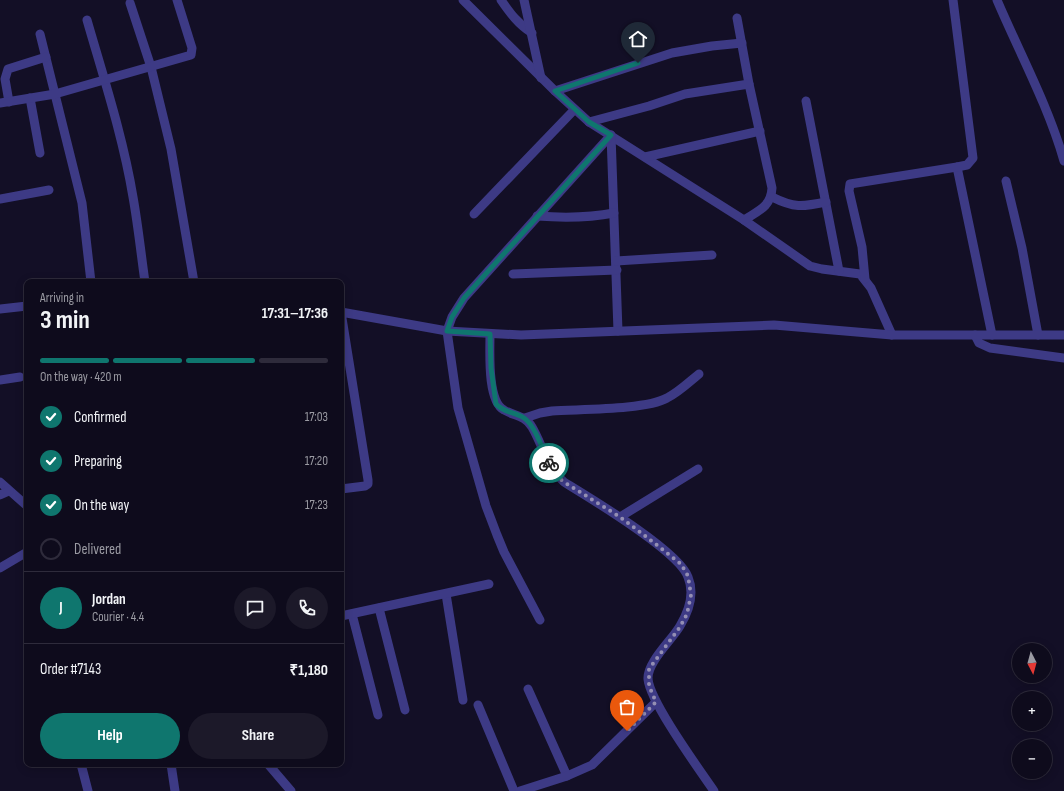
<!DOCTYPE html>
<meta charset="utf-8">
<style>
:root{--surface:#0e0b1c;--page:#1c1929;--text:#f1f3f6;--muted:#9b9ba3;--line:#2e2b3b;--accent:#0f766e}
body{margin:0;font-family:"Sofia Sans Condensed",sans-serif;background:var(--page);color:var(--text);height:100vh;display:flex;flex-direction:column;font-size:15px;white-space:nowrap}
*{box-sizing:border-box;margin:0}
p{font-size:13px;color:var(--muted)}
.icon{flex:none;width:22px;height:22px;fill:none;stroke:currentColor;stroke-width:2;stroke-linecap:round;stroke-linejoin:round}
.map{position:relative;flex:1;overflow:hidden}
.panel{position:absolute;left:24px;top:279px;width:320px;height:488px;display:flex;flex-direction:column;background:var(--surface);border-radius:8px;box-shadow:0 2px 10px #0003,0 0 0 1px var(--line)}
.panel>*{flex:none}
.needle{width:26px;rotate:174deg}
.tools{position:absolute;left:1012px;top:643px;display:grid;gap:8px}
.tools a{display:grid;place-items:center;width:40px;height:40px;border-radius:50%;background:var(--surface);box-shadow:0 2px 10px #0003,0 0 0 1px var(--line);font-size:20px}
.pin{position:absolute;display:grid;place-items:center;width:34px;height:34px;color:#fff;margin:-41px -17px;border-radius:50% 50% 50% 0;rotate:-45deg;box-shadow:0 0 4px #0007}
.pin .icon{rotate:45deg}
.courier{position:absolute;display:grid;place-items:center;width:40px;height:40px;margin:-20px;border:3px solid #0f766e;border-radius:50%;background:#fff;color:#222;box-shadow:0 1px 5px #0007}
.headline em{font-style:normal;font-weight:700}
.headline div{display:flex;flex-direction:column-reverse}
.headline{display:flex;align-items:center;justify-content:space-between;height:68px;padding:0 16px}
h1{font-size:26px;font-weight:700;line-height:30px}
.bar{display:grid;grid-template-columns:repeat(4,1fr);gap:6px 4px;align-content:center;height:48px;padding:0 16px}
.bar i{height:5px;border-radius:3px;background:var(--line)}
.bar .on{background:var(--accent)}
.bar p{grid-column:span 4}
.line{display:flex;align-items:center;gap:10px;padding:0 16px;border-top:1px solid var(--line)}
.line div{flex:1}
.round{display:grid;place-items:center;flex:none;width:42px;height:42px;border-radius:21px;background:var(--page)}
ol{padding:0 16px;list-style:none}
li{display:flex;align-items:center;gap:12px;height:44px}
li p{margin-inline-start:auto}
li .icon{padding:4px;border-radius:50%;background:var(--accent);color:#fff;stroke-width:4}
li:last-child{color:var(--muted)}
li i{width:22px;height:22px;border:2px solid var(--line);border-radius:50%}
.action{display:flex;gap:8px;margin-top:auto;padding:8px 16px}
.action a{flex:1;height:46px;border-radius:24px;background:var(--accent);color:#fff;font-size:16px;font-weight:700;line-height:46px;text-align:center}
.action a+a{background:var(--page);color:var(--text)}
.map>svg:first-child{display:block}
</style>
<div class="map">
<svg width="1064" height="791" viewBox="0 0 1064 791">
<rect width="100%" height="100%" fill="#130f26"/>
<g fill="none" stroke-linecap="round" stroke-linejoin="round">
<g stroke="#3d3a85" stroke-width="9">
<polyline points="463,0 555,91 589,122 744,220 810,266 822,269 860,274 871,288 892,335"/>
<path d="M501,0C510,13 518,24 532,33"/>
<polyline points="524,0 541,78"/>
<path d="M997,0C1020,54 1048,105 1064,161"/>
<polyline points="130,3 151,67 171,149 194,282"/>
<path d="M737,18L749,84L772,188C771,207 758,211 744,220"/>
<path d="M87,20C104,79 123,137 133,197C138,225 141,254 145,282"/>
<polyline points="40,34 82,203 91,282"/>
<polyline points="555,91 672,53 712,46 742,43"/>
<polyline points="30,98 40,153"/>
<polyline points="806,101 839,271"/>
<polyline points="9,102 5,79 8,69 46,57"/>
<polyline points="0,103 55,94 191,55 192,48 177,0"/>
<polyline points="589,122 649,106 685,94 749,84"/>
<polyline points="611,135 618,331"/>
<polyline points="645,157 760,131"/>
<polyline points="957,167 992,335"/>
<polyline points="1006,181 1022,248 1038,335"/>
<path d="M772,197C794,208 802,207 826,202"/>
<polyline points="0,199 49,190"/>
<polyline points="474,214 574,110"/>
<path d="M537,216C564,218 588,218 614,213"/>
<polyline points="616,261 712,255"/>
<polyline points="513,274 617,270"/>
<polyline points="865,279 862,247 849,191 850,184 957,167 967,165 973,158 953,0"/>
<polyline points="0,309 27,306"/>
<path d="M490,334C490,352 487,401 504,410C514,416 525,415 532,427C543,446 547,467 564,482C590,498 679,551 688,577C695,594 689,611 680,626C672,640 647,662 648,679C650,702 699,769 714,791"/>
<polyline points="975,335 979,343 990,348 1064,358"/>
<polyline points="0,380 20,377"/>
<path d="M525,418L540,413L552,411C579,409 646,410 667,398C679,392 689,382 699,374"/>
<polyline points="0,482 27,506"/>
<polyline points="341,489 365,486 368,484 368,480 341,312 447,331 521,335 774,325 892,335 1064,335"/>
<polyline points="0,495 9,491"/>
<polyline points="620,517 698,469"/>
<polyline points="0,568 27,552"/>
<polyline points="446,594 463,700"/>
<polyline points="379,608 405,710"/>
<polyline points="352,614 378,715"/>
<polyline points="341,616 489,584"/>
<polyline points="540,620 504,552 497,535 486,506 458,408 447,331 452,317 464,298 611,135"/>
<polyline points="528,689 567,776"/>
<polyline points="478,705 514,791"/>
<polyline points="81,764 88,791"/>
<polyline points="171,764 175,791"/>
<polyline points="268,764 291,791"/>
<polyline points="520,791 567,776 592,765 656,702"/>
</g>
</g>
<g fill="none" stroke-linecap="round" stroke-linejoin="round">
<polyline stroke="#948fb3" stroke-width="4" stroke-dasharray="0 7.2" points="549,463 556,476 564,482 620,517 644,535 681,564 688,576 691,595 687,614 680,627 649,669 649,686 656,702 627,731"/>
<path stroke="#0f766e" stroke-width="5" d="M549,463C543,451 535,425 524,418C515,412 504,413 496,404L491,368L490,334L447,331L452,317L464,298L611,135L589,122L555,91L638,63"/>
</g>
</svg>
<div class="tools">
<a><svg class="needle" viewBox="-14 -14 28 28"><path d="M0-13l5 13h-10z" fill="#e53935"/><path d="M0 13l5-13h-10z" fill="#9b9ba3"/></svg></a>
<a>+</a>
<a>−</a>
</div>
<div class="pin" style="left:627px;top:731px;background:#ea580c"><svg class="icon" aria-label="bag" viewBox="0 0 24 24"><path d="M5 8h14l-1 12H6zM9 8a3 3 0 0 1 6 0"/></svg></div>
<div class="pin" style="left:638px;top:63px;background:#1f2937"><svg class="icon" aria-label="home" viewBox="0 0 24 24"><path d="M3 11l9-7 9 7M6 9v11h12V9"/></svg></div>
<div class="courier" style="left:549px;top:463px"><svg class="icon" aria-label="bike" viewBox="0 0 24 24"><circle cx="6" cy="16" r="4"/><circle cx="18" cy="16" r="4"/><path d="M6 16l4-8h5l3 8M10 8l3 8H6M13 5h3"/></svg></div>
<section class="panel">
<div class="headline"><div><h1>3 min</h1><p>Arriving in</p></div><em>17:31–17:36</em></div>
<div class="bar"><i class="on"></i><i class="on"></i><i class="on"></i><i></i><p>On the way · 420 m</p></div>
<ol>
<li><svg class="icon" aria-label="check" viewBox="0 0 24 24"><path d="M5 12l5 5 9-10"/></svg>Confirmed<p>17:03</p></li>
<li><svg class="icon" aria-label="check" viewBox="0 0 24 24"><path d="M5 12l5 5 9-10"/></svg>Preparing<p>17:20</p></li>
<li><svg class="icon" aria-label="check" viewBox="0 0 24 24"><path d="M5 12l5 5 9-10"/></svg>On the way<p>17:23</p></li>
<li><i></i>Delivered</li>
</ol>
<div class="line" style="height:72px"><b class="round" style="background:var(--accent);color:#fff">J</b><div><b>Jordan</b><p>Courier · 4.4</p></div><a class="round"><svg class="icon" aria-label="chat" viewBox="0 0 24 24"><path d="M4 5h16v11H9l-5 4z"/></svg></a><a class="round"><svg class="icon" aria-label="phone" viewBox="0 0 24 24"><path d="M5 4h4l2 5-3 2q2 4 5 5l2-3 5 2v4C11 20 4 13 5 4z"/></svg></a></div>
<div class="line" style="height:52px"><div>Order #7143</div><b>₹1,180</b></div>
<div class="action"><a>Help</a><a>Share</a></div>
</section>
</div>
